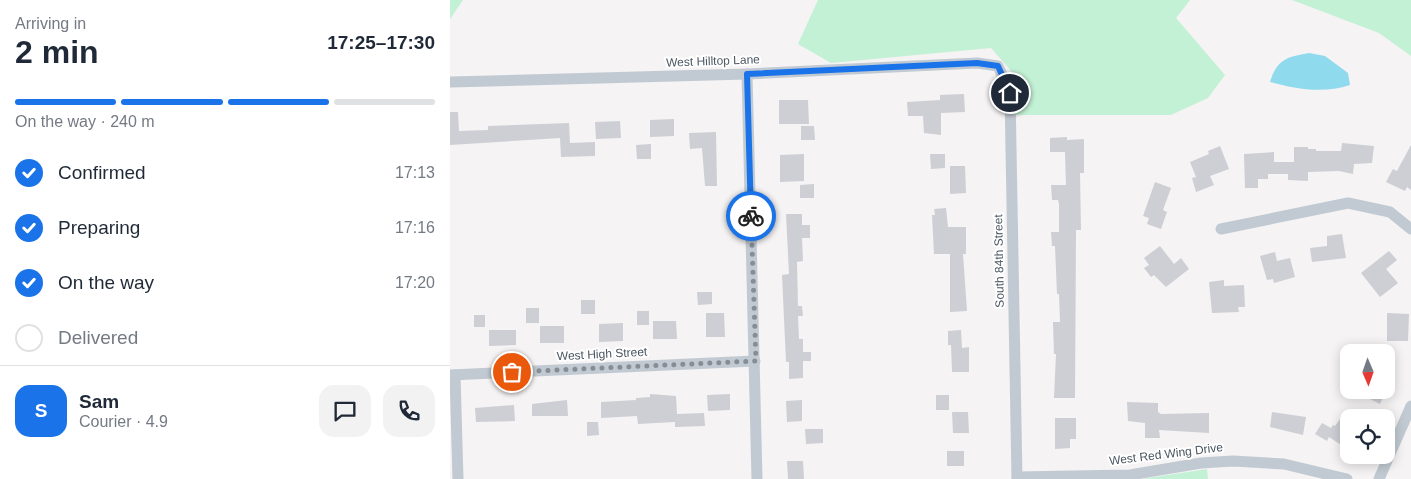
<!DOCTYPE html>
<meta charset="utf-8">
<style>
:root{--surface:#fff;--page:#f2f2f3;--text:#1f2937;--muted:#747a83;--line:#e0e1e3;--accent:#1a73e8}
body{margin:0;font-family:Helvetica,sans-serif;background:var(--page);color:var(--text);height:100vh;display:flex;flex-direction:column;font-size:19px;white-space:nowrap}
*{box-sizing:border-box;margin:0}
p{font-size:16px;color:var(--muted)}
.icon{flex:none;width:28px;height:28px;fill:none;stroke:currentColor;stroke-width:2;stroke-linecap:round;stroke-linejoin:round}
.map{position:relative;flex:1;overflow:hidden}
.drawer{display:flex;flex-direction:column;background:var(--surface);width:450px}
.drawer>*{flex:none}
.needle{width:32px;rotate:178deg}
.fabs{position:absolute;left:890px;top:344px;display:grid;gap:10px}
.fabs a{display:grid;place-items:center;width:55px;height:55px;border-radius:10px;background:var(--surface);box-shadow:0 2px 12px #0003;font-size:25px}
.pin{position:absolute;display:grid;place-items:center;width:42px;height:42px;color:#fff;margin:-21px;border:2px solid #fff;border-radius:50%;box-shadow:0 1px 5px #0007}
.courier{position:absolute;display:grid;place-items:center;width:50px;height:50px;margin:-25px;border:4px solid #1a73e8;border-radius:50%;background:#fff;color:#222;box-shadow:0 1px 6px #0007}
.overview em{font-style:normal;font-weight:600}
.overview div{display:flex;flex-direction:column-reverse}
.overview{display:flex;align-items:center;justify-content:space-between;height:85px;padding:0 15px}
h1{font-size:32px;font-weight:600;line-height:38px}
.bar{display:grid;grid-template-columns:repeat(4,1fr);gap:8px 5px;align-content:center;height:60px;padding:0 15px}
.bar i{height:6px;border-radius:4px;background:var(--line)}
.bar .active{background:var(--accent)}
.bar p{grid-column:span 4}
.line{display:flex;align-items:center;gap:12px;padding:0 15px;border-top:1px solid var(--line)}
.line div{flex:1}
.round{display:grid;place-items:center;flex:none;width:52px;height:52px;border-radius:15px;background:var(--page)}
ol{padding:0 15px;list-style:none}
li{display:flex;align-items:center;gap:15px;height:55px}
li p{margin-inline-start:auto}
li .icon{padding:5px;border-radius:50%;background:var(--accent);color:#fff;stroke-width:4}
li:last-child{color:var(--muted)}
li i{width:28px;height:28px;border:2px solid var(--line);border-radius:50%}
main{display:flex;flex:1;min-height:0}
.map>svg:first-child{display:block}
</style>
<main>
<section class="drawer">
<div class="overview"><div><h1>2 min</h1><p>Arriving in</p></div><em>17:25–17:30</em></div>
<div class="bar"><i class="active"></i><i class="active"></i><i class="active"></i><i></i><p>On the way · 240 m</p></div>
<ol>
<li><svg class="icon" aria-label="check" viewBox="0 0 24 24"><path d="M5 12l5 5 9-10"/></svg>Confirmed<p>17:13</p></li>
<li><svg class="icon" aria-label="check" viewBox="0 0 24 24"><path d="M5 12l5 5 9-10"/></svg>Preparing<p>17:16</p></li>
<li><svg class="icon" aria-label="check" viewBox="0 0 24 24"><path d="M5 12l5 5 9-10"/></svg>On the way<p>17:20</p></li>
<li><i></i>Delivered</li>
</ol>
<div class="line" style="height:90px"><b class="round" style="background:var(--accent);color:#fff">S</b><div><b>Sam</b><p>Courier · 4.9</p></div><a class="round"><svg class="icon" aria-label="chat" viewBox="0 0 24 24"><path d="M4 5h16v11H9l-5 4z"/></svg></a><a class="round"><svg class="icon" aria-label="phone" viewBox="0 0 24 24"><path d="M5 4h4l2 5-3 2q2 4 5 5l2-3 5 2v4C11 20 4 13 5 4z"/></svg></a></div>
</section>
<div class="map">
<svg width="961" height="479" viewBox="0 0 961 479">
<rect width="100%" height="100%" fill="#f5f3f3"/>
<g fill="#c3f1d5">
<polygon points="0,0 13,0 0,19"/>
<polygon points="368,0 740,0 726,18 775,75 758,98 721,115 566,115 562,72 541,48 381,63 348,44"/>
<polygon points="842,0 961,0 961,56 929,33"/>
<polygon points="757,469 758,479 692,479"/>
</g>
<path fill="#90daee" d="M859,53L875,56L898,73L900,85C873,94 846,89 820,82C827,59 837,57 859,53Z"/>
<g fill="#cdcfd5">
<polygon points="514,94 515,112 491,113 491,135 474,133 473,116 458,116 457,102 490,100 490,95"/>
<polygon points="329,100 358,100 359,124 329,124"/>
<polygon points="0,112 8,112 9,131 38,130 38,126 119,123 120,143 145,142 145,156 111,157 110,138 0,145"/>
<polygon points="224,119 224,136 200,137 200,120"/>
<polygon points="170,121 171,138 146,139 145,122"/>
<polygon points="351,126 364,126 365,140 351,140"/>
<polygon points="266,132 267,186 255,186 252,148 240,149 239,133"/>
<polygon points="617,137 617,140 634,139 634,173 630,173 631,230 626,230 625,398 604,398 606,354 604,354 603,322 610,322 609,294 607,294 605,246 602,246 601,232 609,232 609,204 608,200 602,200 601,185 616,185 615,152 600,152 600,138"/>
<polygon points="892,143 924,146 922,163 904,164 903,174 889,171 858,172 858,181 838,180 838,174 818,174 818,179 808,179 808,188 795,188 794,154 824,152 824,162 844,162 844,147 858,147 858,149 866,149 866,151 891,151"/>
<polygon points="201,144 201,159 187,159 186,145"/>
<polygon points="961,145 961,190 957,187 955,191 936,182 943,169 947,171"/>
<polygon points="770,146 779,169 760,176 764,185 746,192 742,178 746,177 740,162 759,154 758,151"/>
<polygon points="354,154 354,181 330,182 330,155"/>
<polygon points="480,154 495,154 495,168 481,169"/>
<polygon points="500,166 515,166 516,193 500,194"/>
<polygon points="705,182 721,188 713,210 717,212 711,229 697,224 699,218 693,216"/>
<polygon points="364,184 364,198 350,198 350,185"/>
<polygon points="496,208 498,227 516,227 516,254 513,254 517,311 500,312 500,254 484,254 482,215 485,215 484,209"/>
<polygon points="336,214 352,214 352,225 360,225 360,238 352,238 353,261 347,262 348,306 352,306 353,316 348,316 349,339 353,339 353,352 361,352 361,361 353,361 353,378 339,379 339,362 336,362 332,275 339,274"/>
<polygon points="892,234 896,258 862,262 860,248 877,246 877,236"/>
<polygon points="710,246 724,264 731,258 739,269 716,287 704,275 701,277 694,268 699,265 694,258"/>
<polygon points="939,251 947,260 936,269 948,283 930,297 911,273"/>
<polygon points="825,252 827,261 840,258 845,277 824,283 823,279 817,280 810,256"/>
<polygon points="774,280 774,286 794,285 795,307 788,307 789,312 762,313 759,282"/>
<polygon points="247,292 262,292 262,304 248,305"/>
<rect x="131" y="300" width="14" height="14"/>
<rect x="76" y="308" width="13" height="15"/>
<rect x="187" y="311" width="12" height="14"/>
<polygon points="256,313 274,313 275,337 256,337"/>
<polygon points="937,313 959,314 958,341 937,341"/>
<rect x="24" y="315" width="11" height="12"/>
<polygon points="203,321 226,321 227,339 203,339"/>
<polygon points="173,323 173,341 149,342 149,324"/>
<rect x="90" y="326" width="24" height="17"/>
<polygon points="39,330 66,330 66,345 39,346"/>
<polygon points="511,330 512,348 519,347 519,372 502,372 501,345 498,345 498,331"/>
<polygon points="921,390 936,390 930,404 918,398"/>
<polygon points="200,394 226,396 227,414 254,413 255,426 225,427 225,422 188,424 187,416 151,418 151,402 186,400 186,398 200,397"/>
<polygon points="280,394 280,410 258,411 257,395"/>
<rect x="486" y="395" width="13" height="15"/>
<polygon points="117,400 118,416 82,416 82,404"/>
<polygon points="352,400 352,421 337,422 336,401"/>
<polygon points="677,402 708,403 708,412 711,414 759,413 759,433 709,430 710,438 695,438 695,423 678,421"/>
<polygon points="64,405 65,421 26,422 25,408"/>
<polygon points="502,412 518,412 519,433 503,433"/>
<polygon points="822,412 856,417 853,435 820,427"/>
<polygon points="892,416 899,420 899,450 879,437 877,441 865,434 872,423 881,428 883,425 885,426"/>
<polygon points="605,418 626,418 626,439 620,439 620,448 605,449"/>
<polygon points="137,422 148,422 149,435 137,436"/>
<polygon points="355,429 373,429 373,443 356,444"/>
<rect x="497" y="451" width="17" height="15"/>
<polygon points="337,461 353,461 354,479 338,479"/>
</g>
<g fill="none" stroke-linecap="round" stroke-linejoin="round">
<g stroke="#c1cad2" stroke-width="11">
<polyline points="297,74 307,479"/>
<polyline points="0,82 297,74 527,63 548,66 560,93 567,479"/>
<polyline points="771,229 898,203 940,212 961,229"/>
<polyline points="0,375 305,361"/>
<polyline points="5,375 8,479"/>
<polyline points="567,477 680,475 751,463 783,461 834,464 897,479"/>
<polyline points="929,479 961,406"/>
</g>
</g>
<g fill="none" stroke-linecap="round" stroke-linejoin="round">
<polyline stroke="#868d94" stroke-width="5" stroke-dasharray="0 9" points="62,372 306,361 301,216"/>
<polyline stroke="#1a73e8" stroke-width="6" points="301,216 297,74 527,63 548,66 560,93"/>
</g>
<g text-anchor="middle" stroke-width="4" stroke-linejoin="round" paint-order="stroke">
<g font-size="12" fill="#4a5661" stroke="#fff">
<text transform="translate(263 61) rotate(-2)" y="4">West Hilltop Lane</text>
<text transform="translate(549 261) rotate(-91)" y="4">South 84th Street</text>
<text transform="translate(152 354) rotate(-3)" y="4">West High Street</text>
<text transform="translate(716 454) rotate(-7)" y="4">West Red Wing Drive</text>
</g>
</g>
</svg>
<div class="fabs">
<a><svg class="needle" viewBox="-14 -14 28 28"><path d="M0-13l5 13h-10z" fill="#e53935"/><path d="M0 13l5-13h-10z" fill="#747a83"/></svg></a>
<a><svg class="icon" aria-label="locate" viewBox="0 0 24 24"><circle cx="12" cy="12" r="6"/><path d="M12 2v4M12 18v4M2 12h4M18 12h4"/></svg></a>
</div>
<div class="pin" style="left:62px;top:372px;background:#ea580c"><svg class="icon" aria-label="bag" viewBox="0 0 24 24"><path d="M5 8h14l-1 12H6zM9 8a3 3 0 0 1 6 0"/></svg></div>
<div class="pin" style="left:560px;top:93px;background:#1f2937"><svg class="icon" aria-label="home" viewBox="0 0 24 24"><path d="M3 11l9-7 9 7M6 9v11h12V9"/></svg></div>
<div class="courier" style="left:301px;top:216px"><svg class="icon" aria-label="bike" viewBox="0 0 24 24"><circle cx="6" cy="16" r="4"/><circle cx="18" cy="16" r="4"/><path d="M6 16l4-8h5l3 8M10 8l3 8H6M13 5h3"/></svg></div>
</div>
</main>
